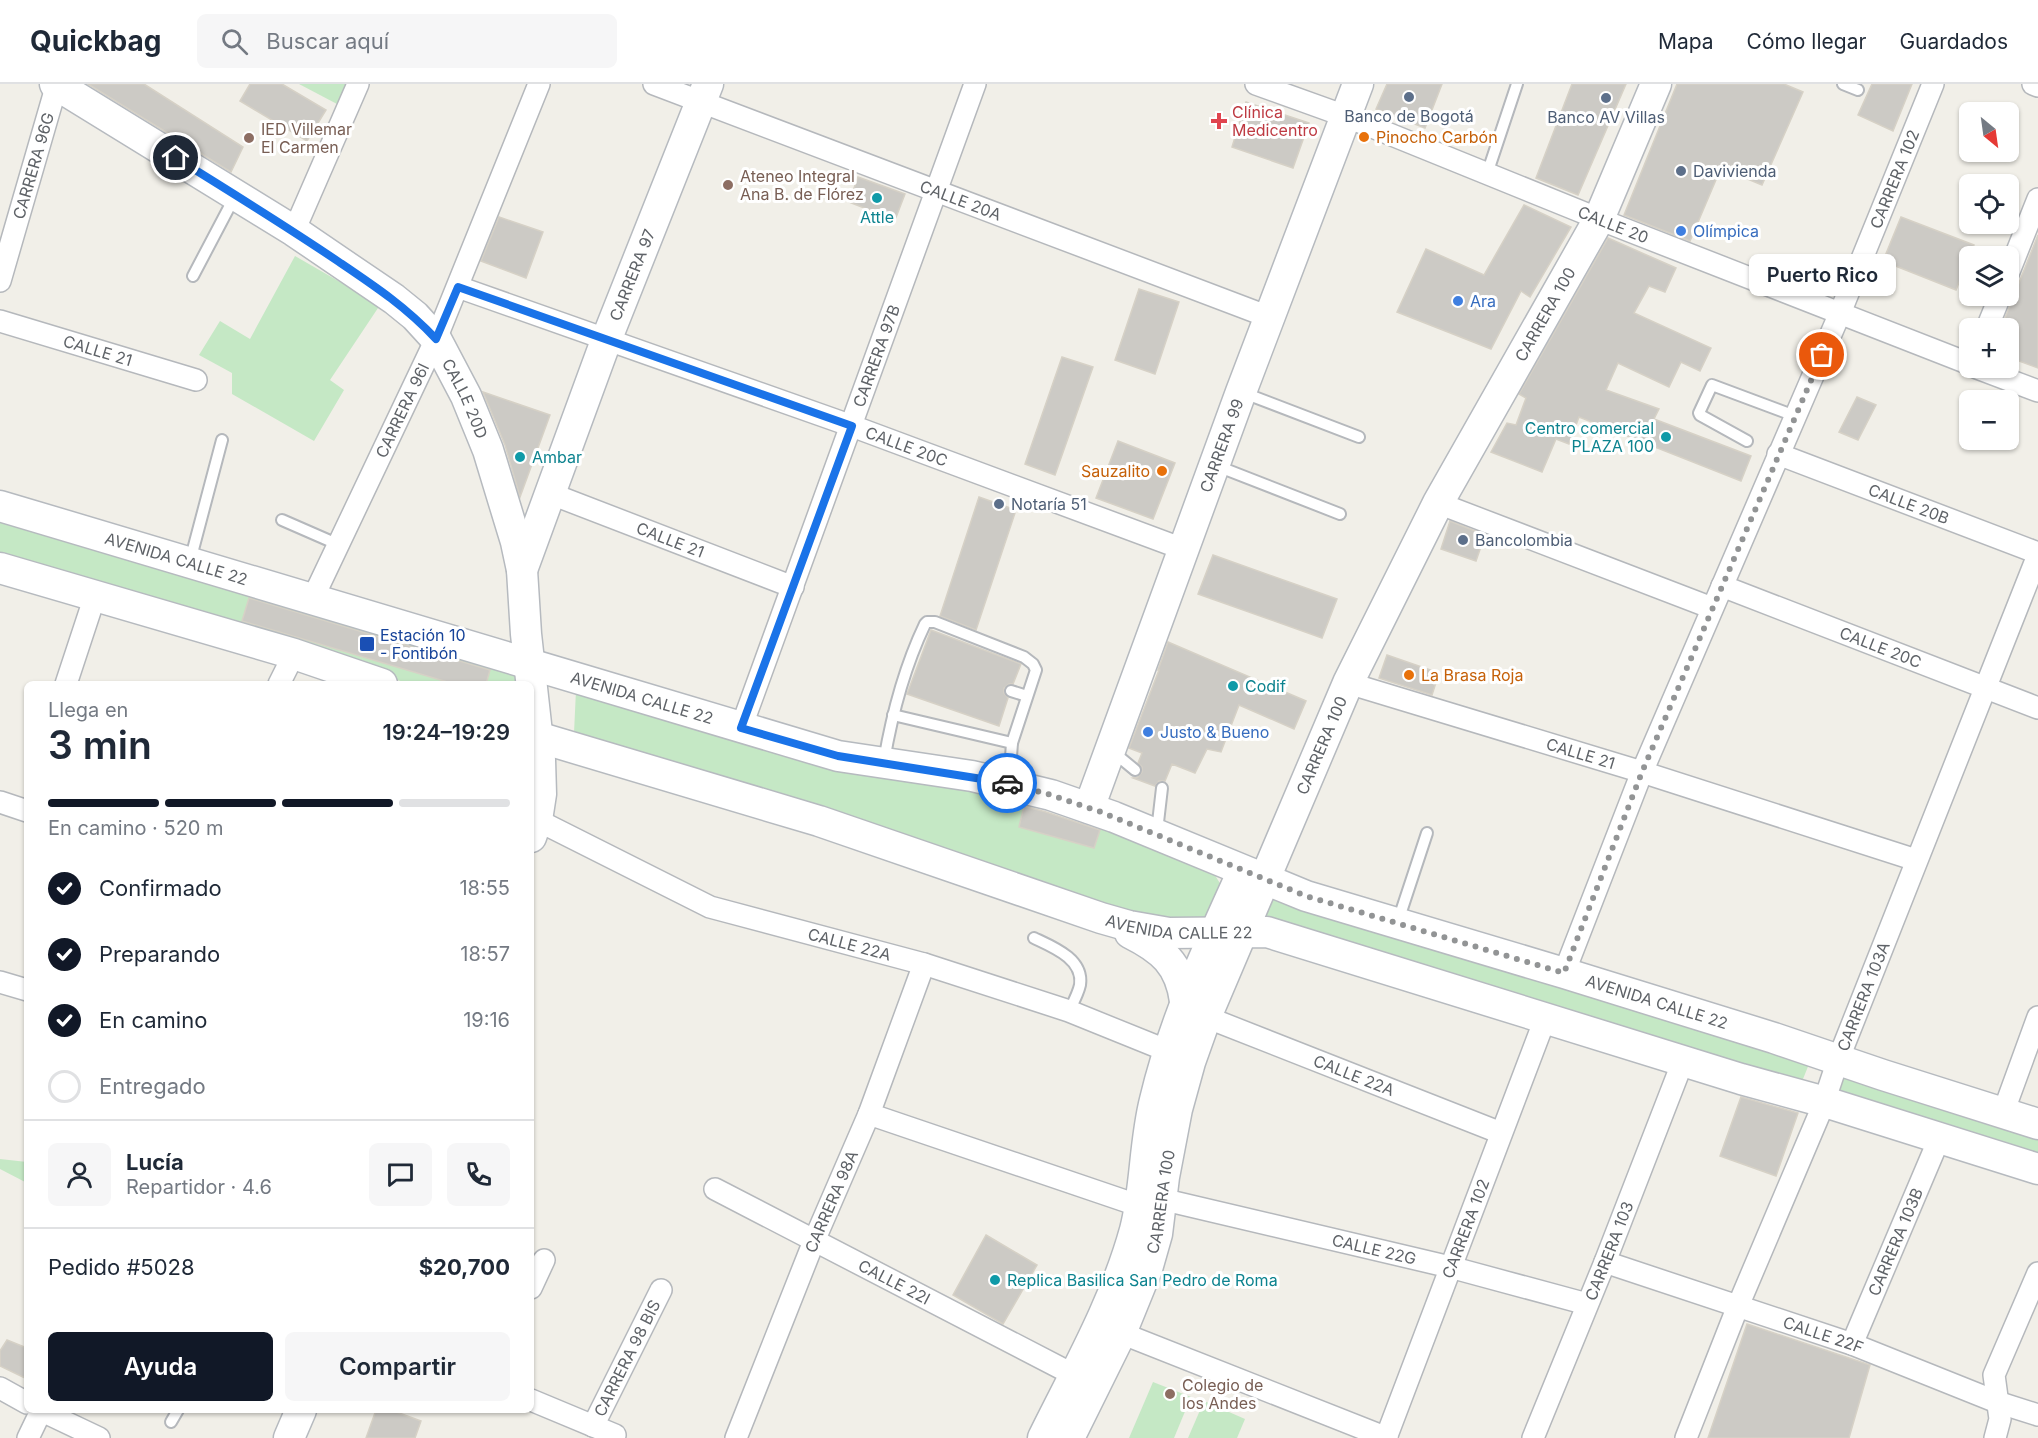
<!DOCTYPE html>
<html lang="es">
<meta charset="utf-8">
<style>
:root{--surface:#fff;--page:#f6f6f7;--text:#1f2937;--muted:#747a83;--line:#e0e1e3;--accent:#111827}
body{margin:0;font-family:Inter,sans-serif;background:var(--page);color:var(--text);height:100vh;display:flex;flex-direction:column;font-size:22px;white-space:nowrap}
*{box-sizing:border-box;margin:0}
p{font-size:20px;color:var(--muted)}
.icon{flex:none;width:33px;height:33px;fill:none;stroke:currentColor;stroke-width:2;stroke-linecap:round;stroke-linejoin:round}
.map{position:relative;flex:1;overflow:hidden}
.panel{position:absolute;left:24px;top:597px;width:510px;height:732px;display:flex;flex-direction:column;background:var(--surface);border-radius:9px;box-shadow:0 2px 4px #0004}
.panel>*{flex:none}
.needle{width:39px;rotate:151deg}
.fabs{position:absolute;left:1959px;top:18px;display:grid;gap:12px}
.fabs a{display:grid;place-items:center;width:60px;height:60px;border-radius:9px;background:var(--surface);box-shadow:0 2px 4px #0004;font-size:30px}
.pin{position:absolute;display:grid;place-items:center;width:51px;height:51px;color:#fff;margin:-26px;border:3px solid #fff;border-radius:50%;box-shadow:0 2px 6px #0007}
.courier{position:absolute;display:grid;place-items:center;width:60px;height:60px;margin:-30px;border:4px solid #1a73e8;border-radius:50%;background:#fff;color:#222;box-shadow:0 2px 8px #0007}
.bubble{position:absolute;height:42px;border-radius:9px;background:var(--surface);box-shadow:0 2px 4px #0004;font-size:20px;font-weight:600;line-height:42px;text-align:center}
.headline em{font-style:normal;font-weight:600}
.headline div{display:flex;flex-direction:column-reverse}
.headline{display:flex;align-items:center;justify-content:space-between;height:102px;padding:0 24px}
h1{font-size:39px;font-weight:600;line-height:45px}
.bar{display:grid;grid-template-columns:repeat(4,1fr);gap:9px 6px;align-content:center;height:72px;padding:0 24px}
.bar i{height:8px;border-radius:4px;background:var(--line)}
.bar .selected{background:var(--accent)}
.bar p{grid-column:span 4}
.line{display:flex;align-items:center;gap:15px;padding:0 24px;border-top:2px solid var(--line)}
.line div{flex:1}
.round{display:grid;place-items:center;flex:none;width:63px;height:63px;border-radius:9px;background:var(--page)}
ol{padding:0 24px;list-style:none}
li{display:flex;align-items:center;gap:18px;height:66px}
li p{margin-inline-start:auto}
li .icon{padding:6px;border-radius:50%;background:var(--accent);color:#fff;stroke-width:4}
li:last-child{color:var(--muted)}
li i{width:33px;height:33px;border:3px solid var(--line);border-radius:50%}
.action{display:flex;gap:12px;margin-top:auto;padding:12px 24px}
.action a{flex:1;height:69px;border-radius:9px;background:var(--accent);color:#fff;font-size:24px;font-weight:600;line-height:69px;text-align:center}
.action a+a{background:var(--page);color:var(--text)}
header{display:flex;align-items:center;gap:36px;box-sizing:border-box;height:84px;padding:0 30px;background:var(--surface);border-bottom:2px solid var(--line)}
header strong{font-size:28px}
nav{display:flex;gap:33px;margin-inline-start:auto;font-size:21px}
.search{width:420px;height:54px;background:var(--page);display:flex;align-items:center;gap:15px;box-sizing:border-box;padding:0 21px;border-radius:9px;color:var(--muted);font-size:22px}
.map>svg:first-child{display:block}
</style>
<header>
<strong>Quickbag</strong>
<div class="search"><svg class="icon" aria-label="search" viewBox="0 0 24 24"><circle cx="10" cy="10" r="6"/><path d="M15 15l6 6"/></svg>Buscar aquí</div>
<nav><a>Mapa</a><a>Cómo llegar</a><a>Guardados</a></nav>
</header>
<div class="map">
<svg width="2038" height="1354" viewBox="0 0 2038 1354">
<rect width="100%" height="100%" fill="#f1efe8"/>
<g fill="#c5e8c5">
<polygon points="299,0 346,0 337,20"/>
<polygon points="295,172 380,221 330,296 344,306 314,357 232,310 232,289 199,271 220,237 250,255"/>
<polygon points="0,432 515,588 516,600 410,600 258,552 0,473"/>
<polygon points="576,606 1026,718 1019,743 1094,764 1102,740 1213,788 1221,801 1208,832 1201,838 1162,840 574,649"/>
<polygon points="1270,811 1811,975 1799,1005 1261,839"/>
<polygon points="1842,985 2038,1049 2038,1077 1832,1014"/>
<polygon points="0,1075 27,1078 27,1099 0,1085"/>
<polygon points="1153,1298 1191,1313 1174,1354 1129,1354"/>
<polygon points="1204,1317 1245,1335 1237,1354 1188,1354"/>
</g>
<g fill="#cccac5" stroke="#d6d1c6" stroke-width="1.5">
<polygon points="88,0 144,0 243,63 231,88"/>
<polygon points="250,0 282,0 326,26 307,57 240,17"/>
<polygon points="1387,0 1442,0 1425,44 1376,25"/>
<polygon points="1572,0 1626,0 1578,111 1536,94"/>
<polygon points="1677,0 1784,0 1803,8 1762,101 1721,84 1690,157 1624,131"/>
<polygon points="1872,0 1912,0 1893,47 1858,31"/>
<polygon points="1246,18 1309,39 1293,84 1232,63"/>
<polygon points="858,93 905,110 895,136 849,118"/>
<polygon points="1524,121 1571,143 1530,213 1521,207 1491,265 1397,228 1426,165 1484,191"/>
<polygon points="499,133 543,148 526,194 481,177"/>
<polygon points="1901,133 1974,161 1956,206 1883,177"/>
<polygon points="2038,151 2038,284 2008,273 2008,244 2001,244"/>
<polygon points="1608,154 1676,184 1665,208 1649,202 1634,229 1711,264 1700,287 1681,278 1669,303 1618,279 1606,306 1659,325 1654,335 1751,372 1741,397 1579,333 1569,360 1556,355 1542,388 1491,368 1507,339 1516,341 1526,314 1519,310"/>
<polygon points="1139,205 1179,218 1155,290 1115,276"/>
<polygon points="1062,273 1093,283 1055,391 1025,380"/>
<polygon points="483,308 550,331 520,413 505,361"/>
<polygon points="1857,313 1876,321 1858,356 1839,348"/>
<polygon points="1118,357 1175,379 1153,435 1096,414"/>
<polygon points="979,413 1016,426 976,546 940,532"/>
<polygon points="1450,437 1485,451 1476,477 1441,465"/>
<polygon points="1213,471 1337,515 1322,554 1198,510"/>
<polygon points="249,514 490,586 486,600 454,600 242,537"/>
<polygon points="931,546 1021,580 1013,600 1009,600 1004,604 1004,609 1008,614 999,642 907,610"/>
<polygon points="1168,558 1306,617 1294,645 1239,621 1221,668 1207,665 1195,689 1172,680 1165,697 1159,697 1155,702 1133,694 1138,693 1142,688 1142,683 1138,679 1142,669 1129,664 1159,586 1158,586"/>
<polygon points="1387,571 1439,589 1432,611 1379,594"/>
<polygon points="1024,722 1046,728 1100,746 1094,764 1019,743"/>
<polygon points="1741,1013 1798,1029 1776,1092 1720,1072"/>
<polygon points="986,1151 1037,1181 1003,1240 953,1211"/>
<polygon points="1747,1240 1870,1281 1849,1354 1708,1354"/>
<polygon points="7,1256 27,1264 27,1295 0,1282 0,1267"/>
<polygon points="376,1326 391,1326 421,1337 415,1354 366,1354"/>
</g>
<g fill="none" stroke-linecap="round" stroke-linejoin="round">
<g stroke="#b5b8bc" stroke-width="14">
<g id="lane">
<polyline points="1843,0 1858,6"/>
<polyline points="1487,90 1517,0"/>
<polyline points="193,192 234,114"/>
<polyline points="1244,309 1359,353"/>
<polyline points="1747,357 1700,331 1699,329 1712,301 1795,332"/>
<polyline points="1217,382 1340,430"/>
<polyline points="282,436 337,460"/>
<polyline points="190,477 222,356"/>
<polyline points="1011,607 1027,612"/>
<polyline points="893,631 1012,659"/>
<polyline points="1112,667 1135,686"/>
<path d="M884,677C892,630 904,584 925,540L927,538H935L1024,573L1033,580L1036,586L1012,659L1009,700"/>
<polyline points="1157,747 1162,704"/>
<polyline points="1398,837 1427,749"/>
<path d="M1034,854C1053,863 1084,875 1080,901C1078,910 1073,919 1069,927"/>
<polyline points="171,1338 178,1326"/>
</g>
</g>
<g stroke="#b5b8bc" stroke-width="24">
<g id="street">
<path id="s1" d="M654,0L1269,233"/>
<path id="s2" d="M1256,0L1345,32L1609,139L1970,280"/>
<polyline points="2033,0 2038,2"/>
<polyline points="294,147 358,0"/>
<polyline points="2008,190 2038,115"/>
<path id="s3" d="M0,197L57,0"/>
<path id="s4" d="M458,203L852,342L1183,465"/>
<path id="s5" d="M0,237L196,296"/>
<polyline points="1987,244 2000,212"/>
<polyline points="1977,284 2038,307"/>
<path id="s6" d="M1778,370L2038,469"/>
<path id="s7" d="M549,409L793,503"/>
<polyline points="1438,419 1712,524"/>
<path id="s8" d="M1722,502L2038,624"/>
<path id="s9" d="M312,516L436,255L539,0"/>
<path id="s10" d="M1348,599L1642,688L1916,776"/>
<polyline points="66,600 95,512"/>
<polyline points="279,600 294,570"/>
<path id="s11" d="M741,644L975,0"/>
<polyline points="0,718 27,727"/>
<path id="s12" d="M537,736L710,823L924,880L1069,927L1168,967"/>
<path id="s13" d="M1564,889L1642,688L1840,229L1933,0"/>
<polyline points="0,898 27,906"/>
<path id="s14" d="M1206,933L1501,1049"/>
<polyline points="2003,1029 2038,933"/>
<polyline points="869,1030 1140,1122"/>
<path id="s15" d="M715,1105L1074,1291"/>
<path id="s16" d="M1161,1115L1450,1183L1587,1220"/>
<path id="s17" d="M1605,1178L1852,1260L1997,1318L2038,1331"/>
<polyline points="531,1204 544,1176"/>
<polyline points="1121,1249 1387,1354"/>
<path id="s18" d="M1852,1260L1939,1055"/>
<polyline points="0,1304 27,1319"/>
<polyline points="531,1316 615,1351"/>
<polyline points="40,1326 99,1354"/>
<path id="s19" d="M593,1342L661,1206"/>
<polyline points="28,1354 41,1327"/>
<path id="s20" d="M736,1354L814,1157L869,1030L924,880"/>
<path id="s21" d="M1386,1354L1545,935"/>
<path id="s22" d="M1533,1354L1605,1178L1683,977"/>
<path id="s23" d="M1686,1354L1738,1222L1822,1024L1838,976L2038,471"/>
<polyline points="1995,1354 2000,1335 1994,1291 2038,1189"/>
</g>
</g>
<g stroke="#b6babf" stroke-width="33">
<g id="secondary">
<path id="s24" d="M55,0L294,147L394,215L415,232L436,255L466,312L488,366L516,458L522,486L526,550L540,676L541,710L537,736L531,753"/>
<path id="s25" d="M0,422L838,672L972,692L1051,711L1114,733L1306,812L1564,889L1774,954L1883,991L2038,1040"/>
<polyline points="0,484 294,570 382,600"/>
<path id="s26" d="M522,486L607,254L708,0"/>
<path id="s27" d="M531,651L819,737L1101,834L1129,842L1169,849L1267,848L1741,995L1825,1018L2038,1085"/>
<path id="s28" d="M1089,724L1241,308L1358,0"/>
<path d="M1130,849C1162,865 1180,880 1185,917"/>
<polyline points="289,1354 301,1326"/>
<path d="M1043,1354C1076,1287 1115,1219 1135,1146C1146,1104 1144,1059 1155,1016C1174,936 1209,862 1243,787"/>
<path id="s29" d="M1069,1354L1121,1249L1147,1185L1157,1150L1164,1093L1177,1025L1190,978L1206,933L1348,599L1438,419L1599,135L1656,0"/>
</g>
</g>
<use href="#lane" stroke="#fff" stroke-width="10"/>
<use href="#street" stroke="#fff" stroke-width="21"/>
<use href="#secondary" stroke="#fff" stroke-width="30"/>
</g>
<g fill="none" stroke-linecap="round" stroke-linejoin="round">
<polyline stroke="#929495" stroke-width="6" stroke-dasharray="0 10.8" points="1007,699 1051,711 1101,728 1306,812 1564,889 1642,688 1822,271"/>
<path stroke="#1a73e8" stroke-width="8" d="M176,74C231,108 286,142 339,178C376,203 406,223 436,255L458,203L852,342L741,644L838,672L1007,699"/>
</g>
<g fill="#5c6f8a" stroke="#fff" stroke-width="2">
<circle cx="1409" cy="13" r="6"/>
<circle cx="1606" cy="14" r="6"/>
<circle cx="1681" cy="87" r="6"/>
<circle cx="999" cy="420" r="6"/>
<circle cx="1463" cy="456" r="6"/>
</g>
<path fill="#e0444e" stroke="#fff" stroke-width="2" d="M1216 28h6v6h6v6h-6v6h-6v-6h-6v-6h6z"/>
<g fill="#e8710a" stroke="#fff" stroke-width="2">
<circle cx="1364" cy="53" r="6"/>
<circle cx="1162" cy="387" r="6"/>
<circle cx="1409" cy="591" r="6"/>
</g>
<g fill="#8d6e63" stroke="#fff" stroke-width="2">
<circle cx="249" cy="54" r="6"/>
<circle cx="728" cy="101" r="6"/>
<circle cx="1170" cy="1310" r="6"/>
</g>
<g fill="#0f9aa8" stroke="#fff" stroke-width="2">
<circle cx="877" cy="114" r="6"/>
<circle cx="1666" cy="353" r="6"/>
<circle cx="520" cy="373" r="6"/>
<circle cx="1233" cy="602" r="6"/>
<circle cx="995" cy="1196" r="6"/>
</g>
<g fill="#3f7fe0" stroke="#fff" stroke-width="2">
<circle cx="1681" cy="147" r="6"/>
<circle cx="1458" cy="217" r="6"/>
<circle cx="1148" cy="648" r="6"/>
</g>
<rect fill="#1a4fb4" stroke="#fff" stroke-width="2" x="359" y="552" width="16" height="16" rx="3"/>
<g text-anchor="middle" stroke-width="6" stroke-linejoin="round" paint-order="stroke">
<g font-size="16" fill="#be3a42" stroke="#fff" text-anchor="start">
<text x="1232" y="34">Clínica<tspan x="1232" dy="18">Medicentro</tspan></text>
</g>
<g font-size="16" fill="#4e5e75" stroke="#fff" text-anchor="start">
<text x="1409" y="38" text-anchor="middle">Banco de Bogotá</text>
<text x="1606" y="39" text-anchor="middle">Banco AV Villas</text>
<text x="1693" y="93">Davivienda</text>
<text x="1011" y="426">Notaría 51</text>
<text x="1475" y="462">Bancolombia</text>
</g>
<g font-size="16" fill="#785e54" stroke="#fff" text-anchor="start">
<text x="261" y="51">IED Villemar<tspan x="261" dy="18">El Carmen</tspan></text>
<text x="740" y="98">Ateneo Integral<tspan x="740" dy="18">Ana B. de Flórez</tspan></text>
<text x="1182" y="1307">Colegio de<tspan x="1182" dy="18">los Andes</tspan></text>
</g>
<g font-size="16" fill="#c56008" stroke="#fff" text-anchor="start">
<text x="1376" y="59">Pinocho Carbón</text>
<text x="1150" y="393" text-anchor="end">Sauzalito</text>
<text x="1421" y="597">La Brasa Roja</text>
</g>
<g font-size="16" fill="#5f6368" stroke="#fff">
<text dy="6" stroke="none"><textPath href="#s3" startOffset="120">CARRERA 96G</textPath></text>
<text dy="6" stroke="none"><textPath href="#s13" startOffset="860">CARRERA 102</textPath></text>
<text dy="6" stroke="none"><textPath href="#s1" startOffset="328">CALLE 20A</textPath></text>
<text dy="6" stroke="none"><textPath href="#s2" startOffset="384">CALLE 20</textPath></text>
<text dy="6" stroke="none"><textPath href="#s26" startOffset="315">CARRERA 97</textPath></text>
<text dy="6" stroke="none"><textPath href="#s29" startOffset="1227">CARRERA 100</textPath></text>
<text dy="6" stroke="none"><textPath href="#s5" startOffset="102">CALLE 21</textPath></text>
<text dy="6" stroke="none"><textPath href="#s11" startOffset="396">CARRERA 97B</textPath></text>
<text dy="6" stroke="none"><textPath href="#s24" startOffset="526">CALLE 20D</textPath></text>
<text dy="6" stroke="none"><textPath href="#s9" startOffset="210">CARRERA 96I</textPath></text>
<text dy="6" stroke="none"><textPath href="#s28" startOffset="386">CARRERA 99</textPath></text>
<text dy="6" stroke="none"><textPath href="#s4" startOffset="476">CALLE 20C</textPath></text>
<text dy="6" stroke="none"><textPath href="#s6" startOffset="140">CALLE 20B</textPath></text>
<text dy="6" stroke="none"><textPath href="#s7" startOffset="130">CALLE 21</textPath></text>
<text dy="6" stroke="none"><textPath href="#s25" startOffset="184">AVENIDA CALLE 22</textPath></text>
<text dy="6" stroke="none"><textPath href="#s8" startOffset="170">CALLE 20C</textPath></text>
<text dy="6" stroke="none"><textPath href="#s25" startOffset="670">AVENIDA CALLE 22</textPath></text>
<text dy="6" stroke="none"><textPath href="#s29" startOffset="741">CARRERA 100</textPath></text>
<text dy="6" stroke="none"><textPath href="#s10" startOffset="243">CALLE 21</textPath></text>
<text dy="6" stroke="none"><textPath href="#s27" startOffset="678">AVENIDA CALLE 22</textPath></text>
<text dy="6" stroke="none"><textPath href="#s12" startOffset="338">CALLE 22A</textPath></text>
<text dy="6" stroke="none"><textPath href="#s23" startOffset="476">CARRERA 103A</textPath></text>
<text dy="6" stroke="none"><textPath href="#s25" startOffset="1732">AVENIDA CALLE 22</textPath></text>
<text dy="6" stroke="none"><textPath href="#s14" startOffset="159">CALLE 22A</textPath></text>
<text dy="6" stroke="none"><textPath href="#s29" startOffset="255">CARRERA 100</textPath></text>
<text dy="6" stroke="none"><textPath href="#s20" startOffset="255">CARRERA 98A</textPath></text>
<text dy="6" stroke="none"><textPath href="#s21" startOffset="224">CARRERA 102</textPath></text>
<text dy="6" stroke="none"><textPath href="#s18" startOffset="111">CARRERA 103B</textPath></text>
<text dy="6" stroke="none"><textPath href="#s16" startOffset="219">CALLE 22G</textPath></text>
<text dy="6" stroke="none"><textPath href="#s22" startOffset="202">CARRERA 103</textPath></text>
<text dy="6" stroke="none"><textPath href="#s15" startOffset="202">CALLE 22I</textPath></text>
<text dy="6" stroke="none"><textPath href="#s17" startOffset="230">CALLE 22F</textPath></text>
<text dy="6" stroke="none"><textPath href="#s19" startOffset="76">CARRERA 98 BIS</textPath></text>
</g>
<g font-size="16" fill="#0d838f" stroke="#fff" text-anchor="start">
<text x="877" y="139" text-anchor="middle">Attle</text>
<text x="1654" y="350" text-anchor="end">Centro comercial<tspan x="1654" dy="18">PLAZA 100</tspan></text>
<text x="532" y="379">Ambar</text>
<text x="1245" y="608">Codif</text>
<text x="1007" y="1202">Replica Basilica San Pedro de Roma</text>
</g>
<g font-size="16" fill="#366cbe" stroke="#fff" text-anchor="start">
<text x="1693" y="153">Olímpica</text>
<text x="1470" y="223">Ara</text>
<text x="1160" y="654">Justo &amp; Bueno</text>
</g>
<g font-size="16" fill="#164399" stroke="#fff" text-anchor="start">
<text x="380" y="557">Estación 10<tspan x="380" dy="18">- Fontibón</tspan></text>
</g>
</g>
</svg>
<div class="fabs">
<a><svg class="needle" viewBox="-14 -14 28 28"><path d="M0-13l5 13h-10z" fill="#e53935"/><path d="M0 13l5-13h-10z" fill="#747a83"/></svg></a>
<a><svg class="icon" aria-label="locate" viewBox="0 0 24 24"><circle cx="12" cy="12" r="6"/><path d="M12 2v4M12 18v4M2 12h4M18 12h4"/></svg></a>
<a><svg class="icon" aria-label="layers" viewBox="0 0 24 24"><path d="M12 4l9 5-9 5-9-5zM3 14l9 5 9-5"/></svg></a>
<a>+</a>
<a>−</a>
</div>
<div class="pin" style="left:1822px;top:271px;background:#ea580c"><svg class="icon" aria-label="bag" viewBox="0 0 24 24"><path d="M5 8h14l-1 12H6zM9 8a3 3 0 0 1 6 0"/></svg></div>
<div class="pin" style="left:176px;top:74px;background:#1f2937"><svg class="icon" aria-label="home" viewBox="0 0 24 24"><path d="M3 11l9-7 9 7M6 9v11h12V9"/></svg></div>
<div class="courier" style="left:1007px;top:699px"><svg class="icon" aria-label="car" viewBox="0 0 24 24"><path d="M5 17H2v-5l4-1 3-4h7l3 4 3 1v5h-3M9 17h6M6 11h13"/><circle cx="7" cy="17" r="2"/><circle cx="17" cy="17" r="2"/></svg></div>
<div class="bubble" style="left:1749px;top:170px;width:147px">Puerto Rico</div>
<section class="panel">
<div class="headline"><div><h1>3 min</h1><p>Llega en</p></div><em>19:24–19:29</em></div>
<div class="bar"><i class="selected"></i><i class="selected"></i><i class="selected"></i><i></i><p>En camino · 520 m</p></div>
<ol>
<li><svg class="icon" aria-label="check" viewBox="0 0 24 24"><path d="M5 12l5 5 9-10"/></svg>Confirmado<p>18:55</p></li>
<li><svg class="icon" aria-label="check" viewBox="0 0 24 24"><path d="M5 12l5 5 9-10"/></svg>Preparando<p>18:57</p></li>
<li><svg class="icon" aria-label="check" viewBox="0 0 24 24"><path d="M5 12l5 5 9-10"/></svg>En camino<p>19:16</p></li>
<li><i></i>Entregado</li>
</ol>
<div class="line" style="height:108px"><a class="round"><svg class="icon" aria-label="person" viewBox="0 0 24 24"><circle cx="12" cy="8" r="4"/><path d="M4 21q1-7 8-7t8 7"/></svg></a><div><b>Lucía</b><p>Repartidor · 4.6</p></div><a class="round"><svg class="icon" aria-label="chat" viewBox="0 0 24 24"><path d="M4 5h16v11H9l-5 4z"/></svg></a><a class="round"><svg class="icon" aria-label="phone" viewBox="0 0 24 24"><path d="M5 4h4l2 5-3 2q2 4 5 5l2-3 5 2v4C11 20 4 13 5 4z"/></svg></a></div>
<div class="line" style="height:78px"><div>Pedido #5028</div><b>$20,700</b></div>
<div class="action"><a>Ayuda</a><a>Compartir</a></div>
</section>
</div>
